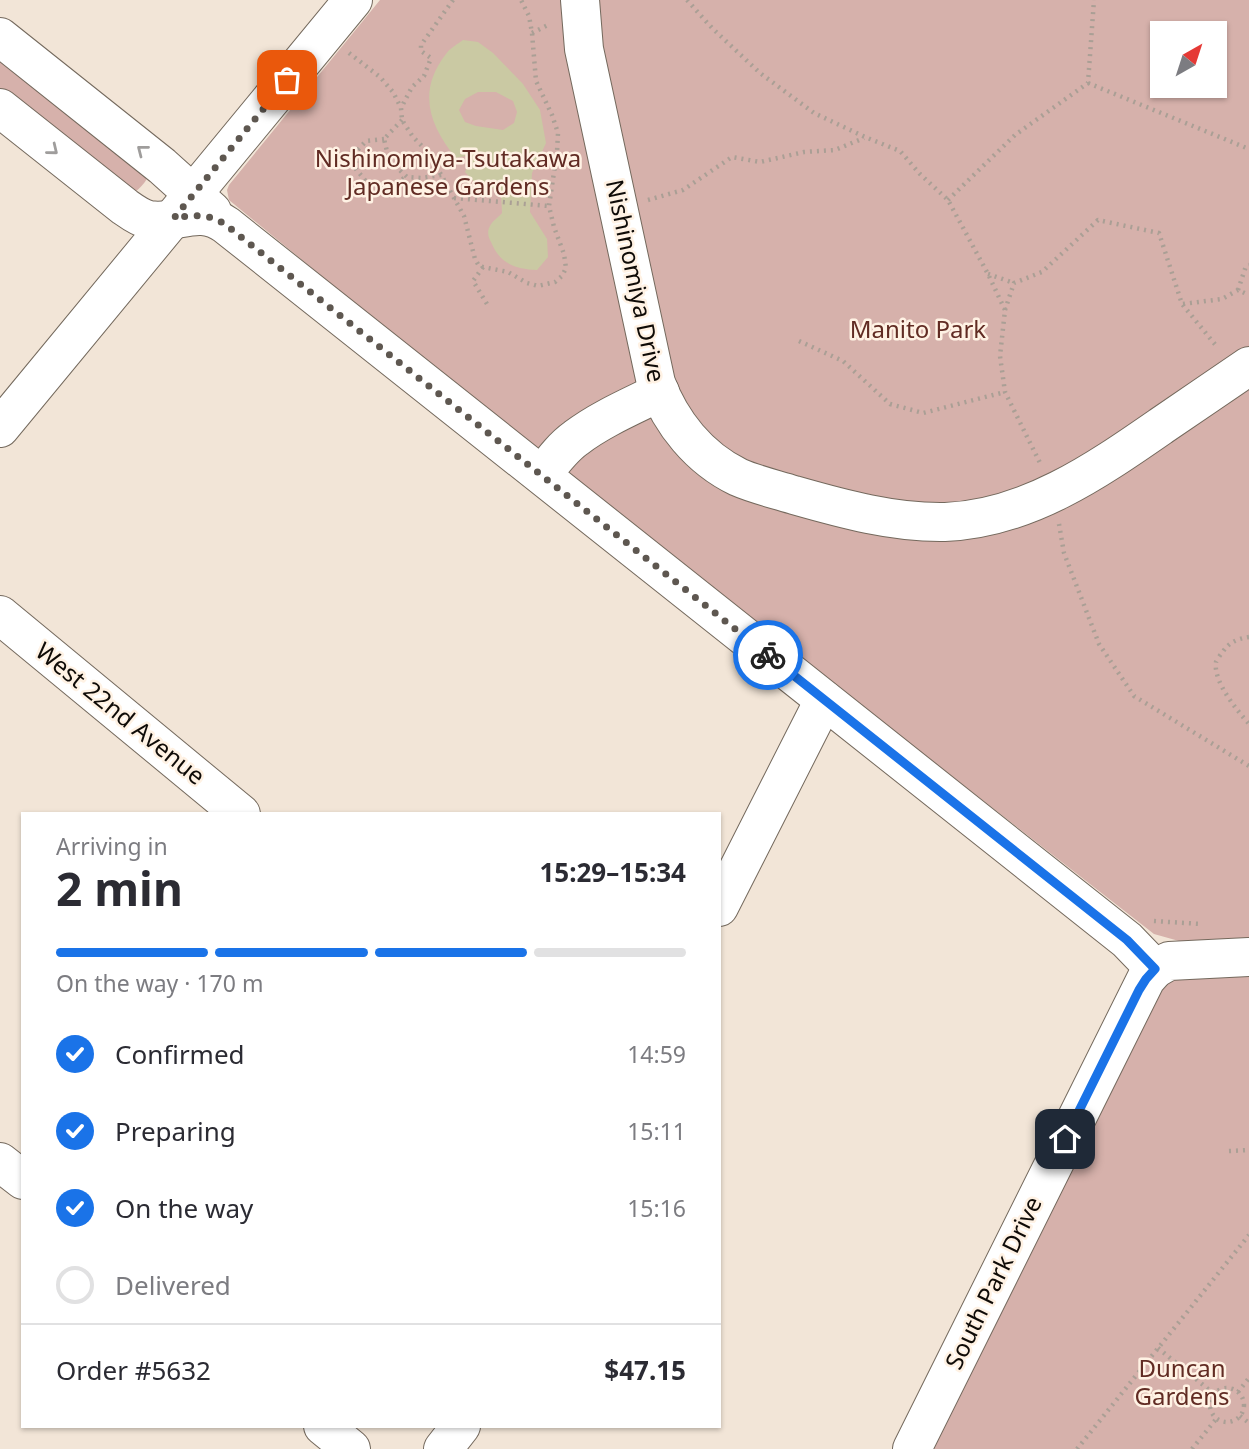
<!DOCTYPE html>
<meta charset="utf-8">
<style>
:root{--surface:#fff;--page:#f7f7f7;--text:#2b2b33;--muted:#7c7c81;--line:#e1e1e2;--accent:#1a73e8}
body{margin:0;font-family:"Noto Sans",sans-serif;background:var(--page);color:var(--text);height:100vh;display:flex;flex-direction:column;font-size:26px;white-space:nowrap}
*{box-sizing:border-box;margin:0}
p{font-size:23px;color:var(--muted)}
.icon{flex:none;width:38px;height:38px;fill:none;stroke:currentColor;stroke-width:2;stroke-linecap:round;stroke-linejoin:round}
.map{position:relative;flex:1;overflow:hidden}
.side{position:absolute;left:21px;top:812px;width:700px;height:616px;display:flex;flex-direction:column;background:var(--surface);border-radius:0px;box-shadow:0 2px 5px #0004}
.side>*{flex:none}
.needle{width:46px;rotate:39deg}
.tools{position:absolute;left:1150px;top:21px;display:grid;gap:14px}
.tools a{display:grid;place-items:center;width:77px;height:77px;border-radius:0px;background:var(--surface);box-shadow:0 2px 5px #0004;font-size:35px}
.pin{position:absolute;display:grid;place-items:center;width:60px;height:60px;color:#fff;margin:-30px;border-radius:14px;box-shadow:0 4px 10px #0006}
.courier{position:absolute;display:grid;place-items:center;width:70px;height:70px;margin:-35px;border:5px solid #1a73e8;border-radius:50%;background:#fff;color:#222;box-shadow:0 2px 9px #0007}
.summary em{font-style:normal;font-weight:700}
.summary div{display:flex;flex-direction:column-reverse}
.summary{display:flex;align-items:center;justify-content:space-between;height:119px;padding:0 35px}
h1{font-size:46px;font-weight:700;line-height:52px}
.bar{display:grid;grid-template-columns:repeat(4,1fr);gap:10px 7px;align-content:center;height:84px;padding:0 35px}
.bar i{height:9px;border-radius:5px;background:var(--line)}
.bar .active{background:var(--accent)}
.bar p{grid-column:span 4}
.line{display:flex;align-items:center;gap:18px;padding:0 35px;border-top:2px solid var(--line)}
.line div{flex:1}
ol{padding:0 35px;list-style:none}
li{display:flex;align-items:center;gap:21px;height:77px}
li p{margin-inline-start:auto}
li .icon{padding:7px;border-radius:50%;background:var(--accent);color:#fff;stroke-width:4}
li:last-child{color:var(--muted)}
li i{width:38px;height:38px;border:4px solid var(--line);border-radius:50%}
.map>svg:first-child{display:block}
</style>
<div class="map">
<svg width="1249" height="1449" viewBox="0 0 1249 1449">
<rect width="100%" height="100%" fill="#f2e5d7"/>
<g fill="#d6b1ab" fill-rule="evenodd">
<path d="M380,0H1249V1449H928L1179,941L1154,934L519,438L229,200L227,190L229,185ZM1162,33H1214V86H1162Z"/>
<path d="M0,55L148,176C146,182 140,188 135,192L0,90Z"/>
</g>
<path fill="#cac9a3" fill-rule="evenodd" d="M463,40L478,42L493,53L523,84L540,110L546,143L532,173L530,212L547,239L548,257L537,270C515,269 500,264 491,242C488,237 487,231 490,226C492,221 499,217 502,213L501,193L497,189L476,184L465,172L470,160L465,156L456,158C429,125 417,91 446,54C450,48 458,44 463,40ZM478,92H496L513,101L517,112L514,123L503,130L476,126L465,122L459,110L465,99Z"/>
<g fill="none" stroke-linecap="round" stroke-linejoin="round">
<g stroke="#74695d" stroke-width="40">
<g id="minor">
<path d="M580,0L584,49L656,383C671,423 699,458 738,477C756,485 775,489 794,495C843,509 894,523 945,522C1027,519 1096,471 1161,426C1190,406 1220,386 1249,366"/>
<polyline points="0,37 162,166 212,211"/>
<path d="M0,108L125,207C132,212 140,218 149,220C178,225 198,205 226,225L1127,940L1155,969"/>
<polyline points="0,428 353,0"/>
<path d="M542,475C552,462 562,448 576,438C601,419 632,406 660,392"/>
<polyline points="0,615 241,814"/>
<polyline points="719,907 824,700"/>
<polyline points="0,1162 23,1180"/>
<polyline points="323,1426 351,1449"/>
<polyline points="443,1449 461,1426"/>
<polyline points="912,1449 1146,979 1155,969 1169,961 1249,957"/>
</g>
</g>
<g stroke="#aa9f95" stroke-width="4.5" stroke-dasharray="2 5" stroke-linecap="butt">
<polyline points="453,0 421,45 421,51 431,58 424,76 412,87 401,108 402,120 413,137 429,153 464,216 475,259 479,266 483,267 508,272 527,283 538,286 555,282 562,276 566,268 564,254 554,227 549,206 557,152 558,133 552,115 536,81 532,33 529,16 521,0"/>
<polyline points="687,0 712,28 760,73 814,113 865,137 900,151 920,174 948,200 988,274 1005,310 1000,356 1005,392 1040,463"/>
<polyline points="532,33 550,24"/>
<polyline points="349,53 380,77 393,92 401,108"/>
<polyline points="1088,83 1249,149"/>
<polyline points="402,120 384,139 389,160 407,177 421,178 442,175"/>
<polyline points="384,139 366,141 356,152 356,169 368,184 384,187 407,177"/>
<polyline points="454,198 549,206"/>
<polyline points="648,200 683,190 732,157 760,162 804,152 835,150 864,138"/>
<polyline points="948,200 1015,135 1088,83 1094,0"/>
<polyline points="483,267 473,281 487,304"/>
<polyline points="988,274 1014,283"/>
<polyline points="1238,290 1246,266 1249,265"/>
<polyline points="1183,304 1222,299 1238,290 1249,295"/>
<polyline points="1005,310 1014,283 1042,272 1098,220 1159,233 1182,304 1218,348"/>
<polyline points="799,341 843,361 890,404 923,413 1005,392"/>
<polyline points="1059,524 1064,553 1099,644 1134,696 1249,766"/>
<path d="M1249,637C1237,639 1229,642 1222,653C1220,655 1217,660 1216,662C1213,682 1237,710 1249,724"/>
<polyline points="1154,921 1201,924"/>
<polyline points="1229,1151 1249,1150"/>
<polyline points="1158,1348 1214,1394"/>
<circle cx="1227" cy="1405" r="17"/>
<polyline points="1238,1392 1249,1378"/>
<polyline points="1240,1416 1249,1423"/>
<polyline points="1077,1449 1249,1235"/>
<polyline points="1192,1449 1217,1418"/>
</g>
<use href="#minor" stroke="#fff" stroke-width="38"/>
</g>
<defs><path id="oneway-chevron" d="M-2-3.5L2.5 0L-2 3.5" fill="none" stroke-width="1.6" stroke-linecap="round" stroke-linejoin="round" transform="scale(1.75)"/></defs>
<g stroke="#9f9d9c">
<use href="#oneway-chevron" transform="translate(53 150) rotate(39)"/>
<use href="#oneway-chevron" transform="translate(142 150) rotate(-142)"/>
</g>
<g fill="none" stroke-linecap="round" stroke-linejoin="round">
<path stroke="#5e5750" stroke-width="7" stroke-dasharray="0 12.6" d="M287,80L174,218C193,215 209,213 226,225L768,655"/>
<polyline stroke="#1a73e8" stroke-width="9" points="768,655 1127,940 1155,969 1146,979 1139,990 1065,1139"/>
</g>
<g text-anchor="middle" stroke-width="5" stroke-linejoin="round" paint-order="stroke">
<g font-size="24" fill="#612b23" stroke="#fff2e4">
<text x="448" y="167">Nishinomiya-Tsutakawa<tspan x="448" dy="28">Japanese Gardens</tspan></text>
<text x="918" y="338">Manito Park</text>
<text x="1182" y="1377">Duncan<tspan x="1182" dy="28">Gardens</tspan></text>
</g>
<g font-size="24" fill="#0f0b07" stroke="#fff2e4">
<text transform="translate(635 281) rotate(78)" y="8">Nishinomiya Drive</text>
<text transform="translate(120 714) rotate(39)" y="8">West 22nd Avenue</text>
<text transform="translate(994 1283) rotate(-64)" y="8">South Park Drive</text>
</g>
</g>
</svg>
<div class="tools">
<a><svg class="needle" viewBox="-14 -14 28 28"><path d="M0-13l5 13h-10z" fill="#e53935"/><path d="M0 13l5-13h-10z" fill="#7c7c81"/></svg></a>
</div>
<div class="pin" style="left:287px;top:80px;background:#ea580c"><svg class="icon" aria-label="bag" viewBox="0 0 24 24"><path d="M5 8h14l-1 12H6zM9 8a3 3 0 0 1 6 0"/></svg></div>
<div class="pin" style="left:1065px;top:1139px;background:#1f2937"><svg class="icon" aria-label="home" viewBox="0 0 24 24"><path d="M3 11l9-7 9 7M6 9v11h12V9"/></svg></div>
<div class="courier" style="left:768px;top:655px"><svg class="icon" aria-label="bike" viewBox="0 0 24 24"><circle cx="6" cy="16" r="4"/><circle cx="18" cy="16" r="4"/><path d="M6 16l4-8h5l3 8M10 8l3 8H6M13 5h3"/></svg></div>
<section class="side">
<div class="summary"><div><h1>2 min</h1><p>Arriving in</p></div><em>15:29–15:34</em></div>
<div class="bar"><i class="active"></i><i class="active"></i><i class="active"></i><i></i><p>On the way · 170 m</p></div>
<ol>
<li><svg class="icon" aria-label="check" viewBox="0 0 24 24"><path d="M5 12l5 5 9-10"/></svg>Confirmed<p>14:59</p></li>
<li><svg class="icon" aria-label="check" viewBox="0 0 24 24"><path d="M5 12l5 5 9-10"/></svg>Preparing<p>15:11</p></li>
<li><svg class="icon" aria-label="check" viewBox="0 0 24 24"><path d="M5 12l5 5 9-10"/></svg>On the way<p>15:16</p></li>
<li><i></i>Delivered</li>
</ol>
<div class="line" style="height:91px"><div>Order #5632</div><b>$47.15</b></div>
</section>
</div>
